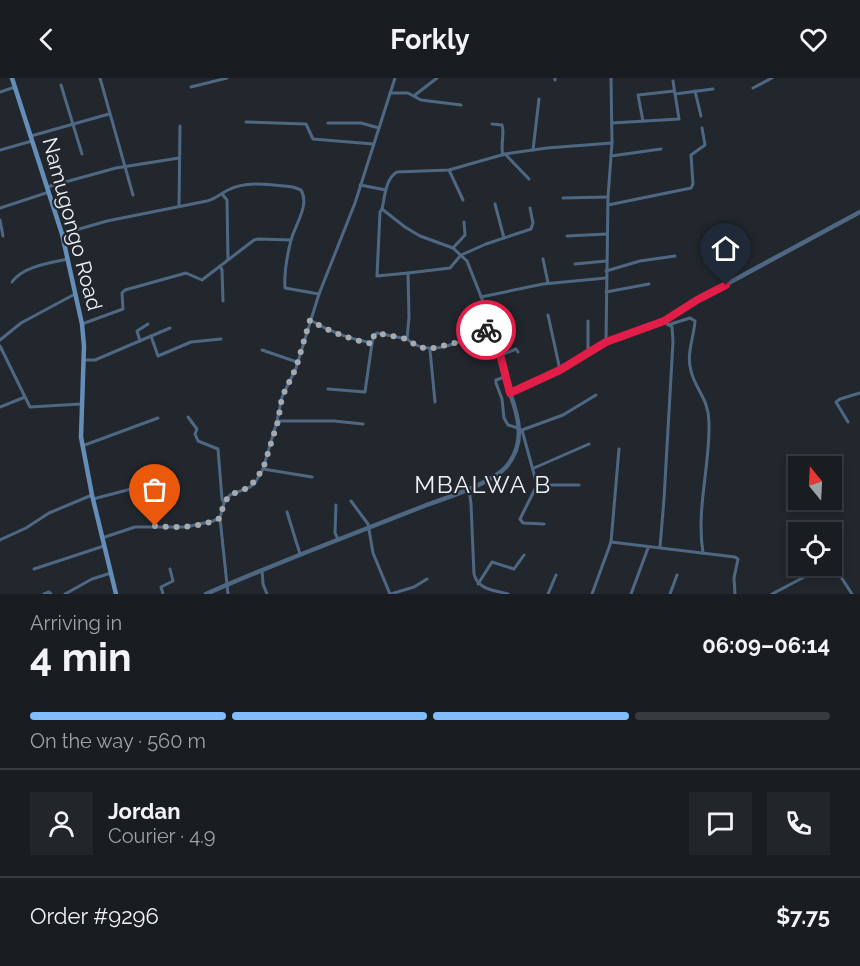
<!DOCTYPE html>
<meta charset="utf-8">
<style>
:root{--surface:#191d22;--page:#22262a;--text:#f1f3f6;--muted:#9fa2a5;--line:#373b40;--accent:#81bdfa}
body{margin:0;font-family:Raleway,sans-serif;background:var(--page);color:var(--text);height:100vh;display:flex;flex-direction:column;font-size:22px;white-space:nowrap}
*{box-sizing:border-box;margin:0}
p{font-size:20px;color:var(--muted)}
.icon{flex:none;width:33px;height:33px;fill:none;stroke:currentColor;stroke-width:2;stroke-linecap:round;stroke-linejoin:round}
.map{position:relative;height:516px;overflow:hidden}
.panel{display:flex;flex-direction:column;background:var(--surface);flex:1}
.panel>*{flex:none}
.needle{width:39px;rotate:342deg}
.fabs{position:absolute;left:788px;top:378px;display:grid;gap:12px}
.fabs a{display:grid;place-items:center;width:54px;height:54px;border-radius:0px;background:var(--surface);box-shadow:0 3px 9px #0003,0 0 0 2px var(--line);font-size:30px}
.pin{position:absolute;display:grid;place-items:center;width:51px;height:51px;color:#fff;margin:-62px -26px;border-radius:50% 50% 50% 0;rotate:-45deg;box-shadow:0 0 6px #0007}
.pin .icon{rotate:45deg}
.courier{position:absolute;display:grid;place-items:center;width:60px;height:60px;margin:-30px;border:4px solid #e11d48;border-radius:50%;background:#fff;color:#222;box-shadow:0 2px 8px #0007}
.overview em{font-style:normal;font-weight:700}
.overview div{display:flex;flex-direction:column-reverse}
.overview{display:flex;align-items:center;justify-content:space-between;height:102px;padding:0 30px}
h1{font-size:39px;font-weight:700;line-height:45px}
.bar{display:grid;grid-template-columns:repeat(4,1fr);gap:9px 6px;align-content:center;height:72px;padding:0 30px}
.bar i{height:8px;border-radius:4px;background:var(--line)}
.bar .active{background:var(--accent)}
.bar p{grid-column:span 4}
.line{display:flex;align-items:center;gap:15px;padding:0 30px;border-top:2px solid var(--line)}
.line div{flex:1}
.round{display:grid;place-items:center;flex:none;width:63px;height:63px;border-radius:0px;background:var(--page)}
header{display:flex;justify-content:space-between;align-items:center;height:78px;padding:0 30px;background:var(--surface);font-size:27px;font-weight:700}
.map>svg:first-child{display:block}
</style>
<header><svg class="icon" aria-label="back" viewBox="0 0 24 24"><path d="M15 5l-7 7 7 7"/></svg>Forkly<svg class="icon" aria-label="heart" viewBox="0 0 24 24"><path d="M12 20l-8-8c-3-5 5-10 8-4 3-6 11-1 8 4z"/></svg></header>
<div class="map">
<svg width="860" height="516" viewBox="0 0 860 516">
<rect width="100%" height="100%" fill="#21272d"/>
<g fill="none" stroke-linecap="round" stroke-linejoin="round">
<g stroke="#4e6883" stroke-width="3">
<polyline points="100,0 133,117"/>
<polyline points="555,0 555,2"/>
<polyline points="61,7 82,76"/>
<polyline points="191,9 227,0"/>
<polyline points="753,10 772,0"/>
<polyline points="695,13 701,38"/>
<polyline points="0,14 15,9"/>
<polyline points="390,15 408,15 421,22 461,27"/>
<polyline points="675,16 713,11"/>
<polyline points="415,17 437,0"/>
<polyline points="643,43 638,17 674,13"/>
<polyline points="246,44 306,46 313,61 373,66"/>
<polyline points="328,45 361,45 379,50"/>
<polyline points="612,45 679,41 673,3"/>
<path d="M492,46L502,47C505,56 500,67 503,77"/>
<polyline points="31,58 109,36"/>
<polyline points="0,72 32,63"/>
<polyline points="533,72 539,21"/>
<polyline points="505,76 529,101"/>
<polyline points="611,78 661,71"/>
<polyline points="449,92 463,122"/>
<polyline points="360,107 386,112"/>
<polyline points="47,109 116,90 179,80"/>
<polyline points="222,116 227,122 228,181"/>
<polyline points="563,120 608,119"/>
<polyline points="495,126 504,160"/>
<polyline points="608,127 691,110 693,106 691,77 705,67 702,50"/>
<polyline points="179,128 180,48"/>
<polyline points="0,130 49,114"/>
<polyline points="382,131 380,134 377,198 408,195"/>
<polyline points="0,142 3,158"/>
<path d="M62,156L107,143L207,123C215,121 220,116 228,112C247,102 273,107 293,109L301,112C310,127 295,147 291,162C287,178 284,194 285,210L319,216"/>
<polyline points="567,158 607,156"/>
<polyline points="453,170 465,157 464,144"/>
<polyline points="543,181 548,205"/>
<polyline points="575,186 606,183"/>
<polyline points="220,188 222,192 223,223"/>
<polyline points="606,193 640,183 675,178"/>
<path d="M12,204C23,188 50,185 68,181"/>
<polyline points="606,214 649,206"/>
<polyline points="481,219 543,206 606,200"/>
<polyline points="548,237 560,292"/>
<path d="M310,242C330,254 350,261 372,265L374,257L377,255L407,261L409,239L408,195L450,190L461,177L486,166L531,151L533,145L530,130"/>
<polyline points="588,243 588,274"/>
<polyline points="82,246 123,231 122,215 125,212 186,195 202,202 254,162 258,161 291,162"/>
<path d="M668,247L690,240L695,243C694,259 686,276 691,293C696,313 709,321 709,345C710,388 696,432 703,475"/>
<polyline points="151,258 158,278 191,264 221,261"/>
<path d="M407,261C431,283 467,260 493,249"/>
<polyline points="0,262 21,245 75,216"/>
<polyline points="140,263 137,253 148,246"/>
<polyline points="606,264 608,119 612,65 611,0"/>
<polyline points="0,268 30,329 81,326"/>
<polyline points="262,272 297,284"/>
<polyline points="430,272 435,324"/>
<polyline points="499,278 516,271 518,274"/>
<polyline points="83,282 95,282 170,250"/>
<polyline points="505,299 496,302 496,305 502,321 504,340 508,347 518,350"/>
<polyline points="328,311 365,314 372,265"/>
<path d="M510,315L493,249L467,183L453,170L420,158L405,149L382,131C385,119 385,101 397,94L449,92L505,76L547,70L612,65"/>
<polyline points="0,329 25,319"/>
<polyline points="188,339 197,351 195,356 198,363 218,371 222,421 224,425"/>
<polyline points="277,343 334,343 363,346"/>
<polyline points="848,344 836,324 840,321 860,315"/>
<polyline points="522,352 537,407 520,441 523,445 544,446"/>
<polyline points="522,352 563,337 596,317"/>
<polyline points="82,368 158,340"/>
<polyline points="534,390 589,366"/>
<polyline points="263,391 312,399"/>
<polyline points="537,407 579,407"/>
<path d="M469,411L471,426L474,496C478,512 494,512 508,516"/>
<polyline points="93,421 154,405"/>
<polyline points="351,423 368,446 373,475 390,516"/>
<polyline points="336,427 335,455 338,461"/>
<polyline points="287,434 300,476"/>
<polyline points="220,440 228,516"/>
<polyline points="102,460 135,449 186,449 213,443 220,440 224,425 230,417 250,409 255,405 263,391 277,343 282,319 296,290 319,216 355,125 395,0"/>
<polyline points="0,462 26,450 49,435 92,417"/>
<polyline points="611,464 735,479 738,481 734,500 735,516"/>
<polyline points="660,469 664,421 673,264 672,249 664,243"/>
<polyline points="831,487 834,488 852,516"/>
<polyline points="34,491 104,468"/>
<polyline points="262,492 263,506 267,516"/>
<polyline points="478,506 492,484 514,491 524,477"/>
<polyline points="44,516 49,514 51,516"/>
<polyline points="65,516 92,501 111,495"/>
<polyline points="163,516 161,509 173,503 170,491"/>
<polyline points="391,516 414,509 427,501"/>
<polyline points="548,516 556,497"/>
<polyline points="592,516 611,464 619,371"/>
<polyline points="631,516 648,470"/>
<polyline points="670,516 677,497"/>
<polyline points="772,516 825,488"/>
</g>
<path stroke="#4e6883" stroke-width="4.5" d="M206,516C278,484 351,457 424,428C445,420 491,406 506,389C526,366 519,340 510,315L560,292L606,264L664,243L697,222L860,134"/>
<polyline stroke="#648db8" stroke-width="4.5" points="12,0 62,156 82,246 84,268 81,359 92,417 116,516"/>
</g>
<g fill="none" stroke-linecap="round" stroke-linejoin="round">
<path stroke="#a6aaaf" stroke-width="6" stroke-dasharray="0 10.8" d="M155,448C176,450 200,450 220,440L224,425L230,417L250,409L263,391L278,343L282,319L296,290L310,242C330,254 350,261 372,266L374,257L377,255L407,261L418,269L430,271L462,263L486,252"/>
<polyline stroke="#e11d48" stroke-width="8" points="486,252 493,249 510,315 560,292 606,264 664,243 697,222 726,207"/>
</g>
<g text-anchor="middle" stroke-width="4.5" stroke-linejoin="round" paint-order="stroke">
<g font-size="21" fill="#edf1f5" stroke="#21272d">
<text transform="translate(72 146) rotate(75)" y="7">Namugongo Road</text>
</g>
<g font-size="24" letter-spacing="1.5" fill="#edf1f5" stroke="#21272d">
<text x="483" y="415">MBALWA B</text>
</g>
</g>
</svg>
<div class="fabs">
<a><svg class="needle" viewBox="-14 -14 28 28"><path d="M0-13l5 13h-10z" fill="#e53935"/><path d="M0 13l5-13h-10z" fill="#9fa2a5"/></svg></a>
<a><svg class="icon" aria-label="locate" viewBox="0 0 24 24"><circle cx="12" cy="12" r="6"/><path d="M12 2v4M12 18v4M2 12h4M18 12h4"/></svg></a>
</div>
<div class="pin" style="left:155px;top:448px;background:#ea580c"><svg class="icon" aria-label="bag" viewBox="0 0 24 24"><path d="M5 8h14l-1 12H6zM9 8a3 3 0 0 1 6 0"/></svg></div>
<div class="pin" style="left:726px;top:207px;background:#1f2937"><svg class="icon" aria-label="home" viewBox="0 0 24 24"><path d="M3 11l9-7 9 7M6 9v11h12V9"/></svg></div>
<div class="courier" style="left:486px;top:252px"><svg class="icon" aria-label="bike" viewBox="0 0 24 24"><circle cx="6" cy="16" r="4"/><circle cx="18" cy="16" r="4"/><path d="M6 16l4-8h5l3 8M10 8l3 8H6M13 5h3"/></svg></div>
</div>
<section class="panel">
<div class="overview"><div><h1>4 min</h1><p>Arriving in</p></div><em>06:09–06:14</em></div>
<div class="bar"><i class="active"></i><i class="active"></i><i class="active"></i><i></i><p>On the way · 560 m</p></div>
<div class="line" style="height:108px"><a class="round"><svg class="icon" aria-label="person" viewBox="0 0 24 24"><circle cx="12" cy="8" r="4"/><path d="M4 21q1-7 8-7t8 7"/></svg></a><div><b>Jordan</b><p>Courier · 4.9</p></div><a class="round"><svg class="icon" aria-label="chat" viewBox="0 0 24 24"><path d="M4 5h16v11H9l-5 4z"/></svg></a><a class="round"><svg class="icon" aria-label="phone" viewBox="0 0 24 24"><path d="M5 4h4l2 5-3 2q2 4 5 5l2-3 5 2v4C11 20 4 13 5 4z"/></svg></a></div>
<div class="line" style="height:78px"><div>Order #9296</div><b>$7.75</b></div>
</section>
